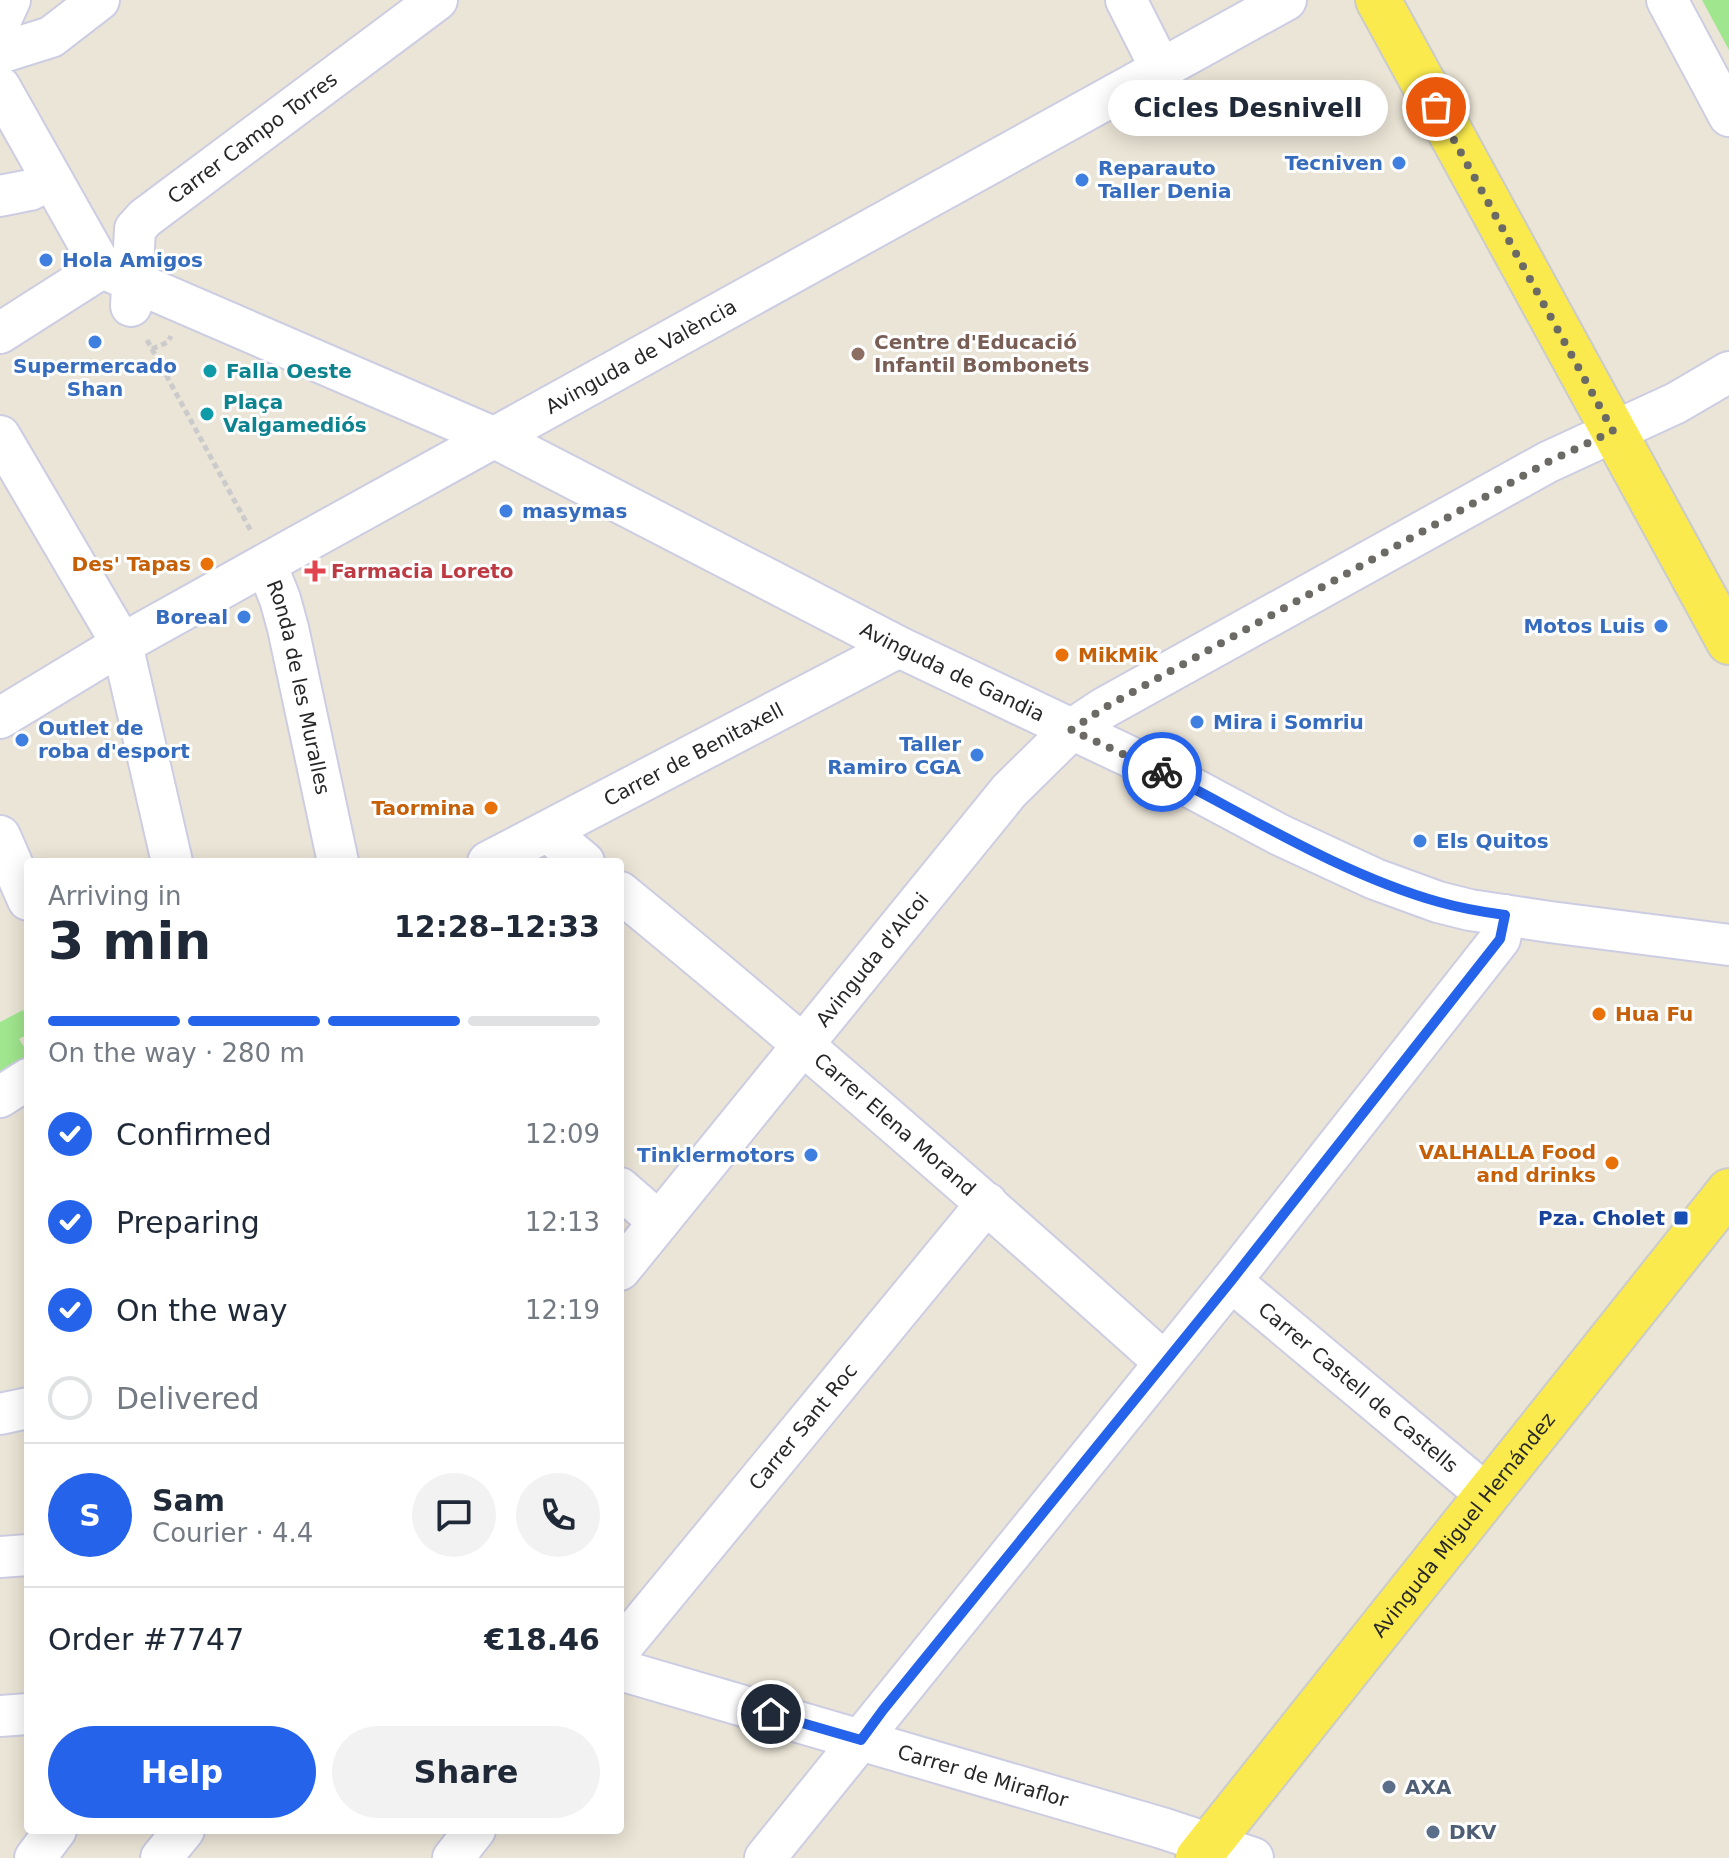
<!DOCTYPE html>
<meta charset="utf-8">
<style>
:root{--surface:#fff;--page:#f2f2f3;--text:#1f2937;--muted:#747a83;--line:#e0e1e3;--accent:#2563eb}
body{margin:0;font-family:"DejaVu Sans",sans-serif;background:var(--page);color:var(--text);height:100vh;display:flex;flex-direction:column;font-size:30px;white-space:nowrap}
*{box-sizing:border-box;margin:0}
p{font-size:26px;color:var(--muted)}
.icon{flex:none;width:44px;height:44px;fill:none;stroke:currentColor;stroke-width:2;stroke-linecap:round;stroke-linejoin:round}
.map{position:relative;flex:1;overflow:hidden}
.drawer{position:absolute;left:24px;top:858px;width:600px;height:976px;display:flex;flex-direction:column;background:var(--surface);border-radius:8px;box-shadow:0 4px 20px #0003}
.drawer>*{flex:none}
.pin{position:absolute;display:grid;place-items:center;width:68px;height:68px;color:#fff;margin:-34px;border:4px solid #fff;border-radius:50%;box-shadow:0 2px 8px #0007}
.courier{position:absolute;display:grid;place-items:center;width:80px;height:80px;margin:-40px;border:6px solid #2563eb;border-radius:50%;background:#fff;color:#222;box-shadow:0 2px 10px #0007}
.bubble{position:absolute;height:56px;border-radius:28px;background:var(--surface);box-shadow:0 4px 20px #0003;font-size:26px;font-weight:600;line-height:56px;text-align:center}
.head em{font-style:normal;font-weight:600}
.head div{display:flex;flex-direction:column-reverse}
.head{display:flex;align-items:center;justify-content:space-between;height:136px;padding:0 24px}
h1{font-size:52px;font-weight:600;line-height:60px}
.bar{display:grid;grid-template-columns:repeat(4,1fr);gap:12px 8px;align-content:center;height:96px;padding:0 24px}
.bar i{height:10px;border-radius:6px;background:var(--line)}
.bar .selected{background:var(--accent)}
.bar p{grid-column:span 4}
.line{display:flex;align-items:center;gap:20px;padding:0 24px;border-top:2px solid var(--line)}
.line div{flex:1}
.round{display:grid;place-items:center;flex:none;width:84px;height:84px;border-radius:42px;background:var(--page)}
ol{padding:0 24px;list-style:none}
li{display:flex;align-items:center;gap:24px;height:88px}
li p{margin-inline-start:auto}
li .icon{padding:8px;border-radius:50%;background:var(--accent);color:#fff;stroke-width:4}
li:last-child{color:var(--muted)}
li i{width:44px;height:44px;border:4px solid var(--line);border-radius:50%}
.primary-button{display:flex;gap:16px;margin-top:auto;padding:16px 24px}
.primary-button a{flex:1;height:92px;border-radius:48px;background:var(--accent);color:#fff;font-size:32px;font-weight:600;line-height:92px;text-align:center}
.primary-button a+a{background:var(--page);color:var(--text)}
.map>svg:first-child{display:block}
</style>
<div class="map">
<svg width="1729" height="1858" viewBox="0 0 1729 1858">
<rect width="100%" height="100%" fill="#ebe5d7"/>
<g fill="#a0e68e">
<polygon points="1702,0 1729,0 1729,50"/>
<polygon points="23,1010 28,1021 28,1034 19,1039 28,1053 28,1065 0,1083 0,1022"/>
</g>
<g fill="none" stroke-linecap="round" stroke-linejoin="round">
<g stroke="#cccde2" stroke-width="44">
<g id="minor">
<polyline points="1126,0 1162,71"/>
<polyline points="1667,0 1729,116"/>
<polyline points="0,22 10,0"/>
<polyline points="0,53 51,37 99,0"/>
<polyline points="0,87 102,268"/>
<polyline points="0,196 30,190 51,179"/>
<path id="s1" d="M102,268L493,437L899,647L1164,773L1280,835L1375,879L1438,902L1470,910L1550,922L1729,945"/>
<path id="s2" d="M131,306L135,229L145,218L437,0"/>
<polyline points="0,333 102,268"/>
<polyline points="0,436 122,644 172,862"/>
<path id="s3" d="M266,564L280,599L288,628L338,862"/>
<path id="s4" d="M0,718L122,644L296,547L1286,0"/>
<polyline points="548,832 584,862"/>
<polyline points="0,836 28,900"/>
<path id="s5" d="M488,862L899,647"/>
<path id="s6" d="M620,892C806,1044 986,1202 1164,1362"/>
<polyline points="0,1097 28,1079"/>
<polyline points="620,1188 659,1222"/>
<path id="s7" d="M620,1270L1009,791L1071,730L1104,708L1548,462L1676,403L1729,372"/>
<path id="s8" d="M1231,1281L1487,1495"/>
<polyline points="0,1414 28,1408"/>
<polyline points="0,1557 28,1555"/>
<path id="s9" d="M620,1649L987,1203"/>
<path id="s10" d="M620,1670L1162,1828L1253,1858"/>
<polyline points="0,1716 28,1714"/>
<polyline points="35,1858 56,1830"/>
<polyline points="161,1858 184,1830"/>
<polyline points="453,1858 475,1830"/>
<polyline points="765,1858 1231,1281 1500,939 1505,915"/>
</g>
</g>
<g stroke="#cbcbcb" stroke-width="48">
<g id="major">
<polyline points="1378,0 1729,642"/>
<path id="s11" d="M1198,1858L1729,1191"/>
</g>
</g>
<g stroke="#cbcbcb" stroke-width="5" stroke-dasharray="6 4" stroke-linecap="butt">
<polyline points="147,340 251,531"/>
<polyline points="152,349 168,342 171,336"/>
</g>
<use href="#minor" stroke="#fff" stroke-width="40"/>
<use href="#major" stroke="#faea4d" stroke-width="44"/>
</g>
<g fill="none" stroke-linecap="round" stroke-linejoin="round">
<polyline stroke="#6c6a65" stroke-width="8" stroke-dasharray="0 14.4" points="1162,772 1071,730 1104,708 1548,462 1613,431 1436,107"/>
<path stroke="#2563eb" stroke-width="10" d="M771,1714L861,1740L883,1710L1231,1281L1500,939L1505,915C1483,912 1460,908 1439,902C1343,875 1250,817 1162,772"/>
</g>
<g fill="#3f7fe0" stroke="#fff" stroke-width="3">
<circle cx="1399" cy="163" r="8"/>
<circle cx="1082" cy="180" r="8"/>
<circle cx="46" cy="260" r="8"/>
<circle cx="95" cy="342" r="8"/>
<circle cx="506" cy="511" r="8"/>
<circle cx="244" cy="617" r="8"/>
<circle cx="1661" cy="626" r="8"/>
<circle cx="1197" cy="722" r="8"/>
<circle cx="22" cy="740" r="8"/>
<circle cx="977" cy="755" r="8"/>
<circle cx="1420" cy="841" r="8"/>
<circle cx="811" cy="1155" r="8"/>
</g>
<circle fill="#8d6e63" stroke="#fff" stroke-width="3" cx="858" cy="354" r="8"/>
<g fill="#0f9aa8" stroke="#fff" stroke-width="3">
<circle cx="210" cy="371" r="8"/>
<circle cx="207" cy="414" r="8"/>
</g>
<g fill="#e8710a" stroke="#fff" stroke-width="3">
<circle cx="207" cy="564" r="8"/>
<circle cx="1062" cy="655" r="8"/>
<circle cx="491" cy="808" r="8"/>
<circle cx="1599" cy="1014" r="8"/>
<circle cx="1612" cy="1163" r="8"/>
</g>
<path fill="#e0444e" stroke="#fff" stroke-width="3" d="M311 559h8v8h8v8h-8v8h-8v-8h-8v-8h8z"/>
<rect fill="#1a4fb4" stroke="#fff" stroke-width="3" x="1673" y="1210" width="16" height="16" rx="4"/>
<g fill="#5c6f8a" stroke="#fff" stroke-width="3">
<circle cx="1389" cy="1787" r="8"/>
<circle cx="1433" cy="1832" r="8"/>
</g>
<g text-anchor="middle" stroke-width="6" stroke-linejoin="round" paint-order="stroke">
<g font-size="20" fill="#272727" stroke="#fff">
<text dy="7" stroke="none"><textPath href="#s2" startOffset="226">Carrer Campo Torres</textPath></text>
<text dy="7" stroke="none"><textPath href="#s4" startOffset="736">Avinguda de València</textPath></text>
<text dy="7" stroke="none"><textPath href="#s1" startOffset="942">Avinguda de Gandia</textPath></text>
<text dy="7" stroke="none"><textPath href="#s3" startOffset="128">Ronda de les Muralles</textPath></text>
<text dy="7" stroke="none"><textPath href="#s5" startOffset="232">Carrer de Benitaxell</textPath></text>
<text dy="7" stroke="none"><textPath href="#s7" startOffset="400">Avinguda d'Alcoi</textPath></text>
<text dy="7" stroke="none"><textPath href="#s6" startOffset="360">Carrer Elena Morand</textPath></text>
<text dy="7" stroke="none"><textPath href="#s8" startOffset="166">Carrer Castell de Castells</textPath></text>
<text dy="7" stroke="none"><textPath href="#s9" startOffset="288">Carrer Sant Roc</textPath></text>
<text dy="7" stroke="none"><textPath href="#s11" startOffset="426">Avinguda Miguel Hernández</textPath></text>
<text dy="7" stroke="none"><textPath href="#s10" startOffset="378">Carrer de Miraflor</textPath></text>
</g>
<g font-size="20" font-weight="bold" fill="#366cbe" stroke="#fff" text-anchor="start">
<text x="1383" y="170" text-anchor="end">Tecniven</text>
<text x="1098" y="175">Reparauto<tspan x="1098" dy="23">Taller Denia</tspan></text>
<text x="62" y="267">Hola Amigos</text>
<text x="95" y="373" text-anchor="middle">Supermercado<tspan x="95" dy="23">Shan</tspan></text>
<text x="522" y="518">masymas</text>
<text x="228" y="624" text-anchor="end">Boreal</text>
<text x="1645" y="633" text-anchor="end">Motos Luis</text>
<text x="1213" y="729">Mira i Somriu</text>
<text x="38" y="735">Outlet de<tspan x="38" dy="23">roba d'esport</tspan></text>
<text x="961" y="751" text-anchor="end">Taller<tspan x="961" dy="23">Ramiro CGA</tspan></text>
<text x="1436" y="848">Els Quitos</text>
<text x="795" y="1162" text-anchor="end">Tinklermotors</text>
</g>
<g font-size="20" font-weight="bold" fill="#785e54" stroke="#fff" text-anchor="start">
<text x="874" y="349">Centre d'Educació<tspan x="874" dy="23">Infantil Bombonets</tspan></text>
</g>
<g font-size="20" font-weight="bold" fill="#0d838f" stroke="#fff" text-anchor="start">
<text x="226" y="378">Falla Oeste</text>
<text x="223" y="409">Plaça<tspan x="223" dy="23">Valgamediós</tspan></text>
</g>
<g font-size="20" font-weight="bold" fill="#c56008" stroke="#fff" text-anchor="end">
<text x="191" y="571">Des' Tapas</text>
<text x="1078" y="662" text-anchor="start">MikMik</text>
<text x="475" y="815">Taormina</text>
<text x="1615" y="1021" text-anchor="start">Hua Fu</text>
<text x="1596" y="1159">VALHALLA Food<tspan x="1596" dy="23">and drinks</tspan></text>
</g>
<g font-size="20" font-weight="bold" fill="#be3a42" stroke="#fff" text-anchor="start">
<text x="331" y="578">Farmacia Loreto</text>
</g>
<g font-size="20" font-weight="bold" fill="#164399" stroke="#fff" text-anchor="end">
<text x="1665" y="1225">Pza. Cholet</text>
</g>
<g font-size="20" font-weight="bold" fill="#4e5e75" stroke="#fff" text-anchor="start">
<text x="1405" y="1794">AXA</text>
<text x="1449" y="1839">DKV</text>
</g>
</g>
</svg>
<div class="pin" style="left:1436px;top:107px;background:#ea580c"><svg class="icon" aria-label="bag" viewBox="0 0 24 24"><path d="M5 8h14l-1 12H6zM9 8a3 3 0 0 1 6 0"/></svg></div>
<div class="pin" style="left:771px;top:1714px;background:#1f2937"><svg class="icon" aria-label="home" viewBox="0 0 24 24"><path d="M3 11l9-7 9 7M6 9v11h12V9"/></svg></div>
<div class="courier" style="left:1162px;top:772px"><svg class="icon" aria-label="bike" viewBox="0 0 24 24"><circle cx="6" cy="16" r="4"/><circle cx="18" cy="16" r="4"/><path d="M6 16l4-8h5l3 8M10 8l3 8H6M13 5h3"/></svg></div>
<div class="bubble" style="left:1108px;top:80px;width:280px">Cicles Desnivell</div>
<section class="drawer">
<div class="head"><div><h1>3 min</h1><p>Arriving in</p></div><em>12:28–12:33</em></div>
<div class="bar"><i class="selected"></i><i class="selected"></i><i class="selected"></i><i></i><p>On the way · 280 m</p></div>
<ol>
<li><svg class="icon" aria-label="check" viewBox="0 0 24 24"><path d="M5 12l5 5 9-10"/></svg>Confirmed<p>12:09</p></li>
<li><svg class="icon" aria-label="check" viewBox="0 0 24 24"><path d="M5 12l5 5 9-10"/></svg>Preparing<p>12:13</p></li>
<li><svg class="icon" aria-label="check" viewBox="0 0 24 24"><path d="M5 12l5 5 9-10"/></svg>On the way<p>12:19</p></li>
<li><i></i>Delivered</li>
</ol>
<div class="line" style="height:144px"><b class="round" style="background:var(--accent);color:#fff">S</b><div><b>Sam</b><p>Courier · 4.4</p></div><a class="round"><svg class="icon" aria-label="chat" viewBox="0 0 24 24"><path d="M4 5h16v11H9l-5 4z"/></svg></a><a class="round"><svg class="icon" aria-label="phone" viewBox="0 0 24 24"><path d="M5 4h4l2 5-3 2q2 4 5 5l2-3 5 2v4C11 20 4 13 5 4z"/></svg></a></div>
<div class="line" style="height:104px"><div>Order #7747</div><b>€18.46</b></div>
<div class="primary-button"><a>Help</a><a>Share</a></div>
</section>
</div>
